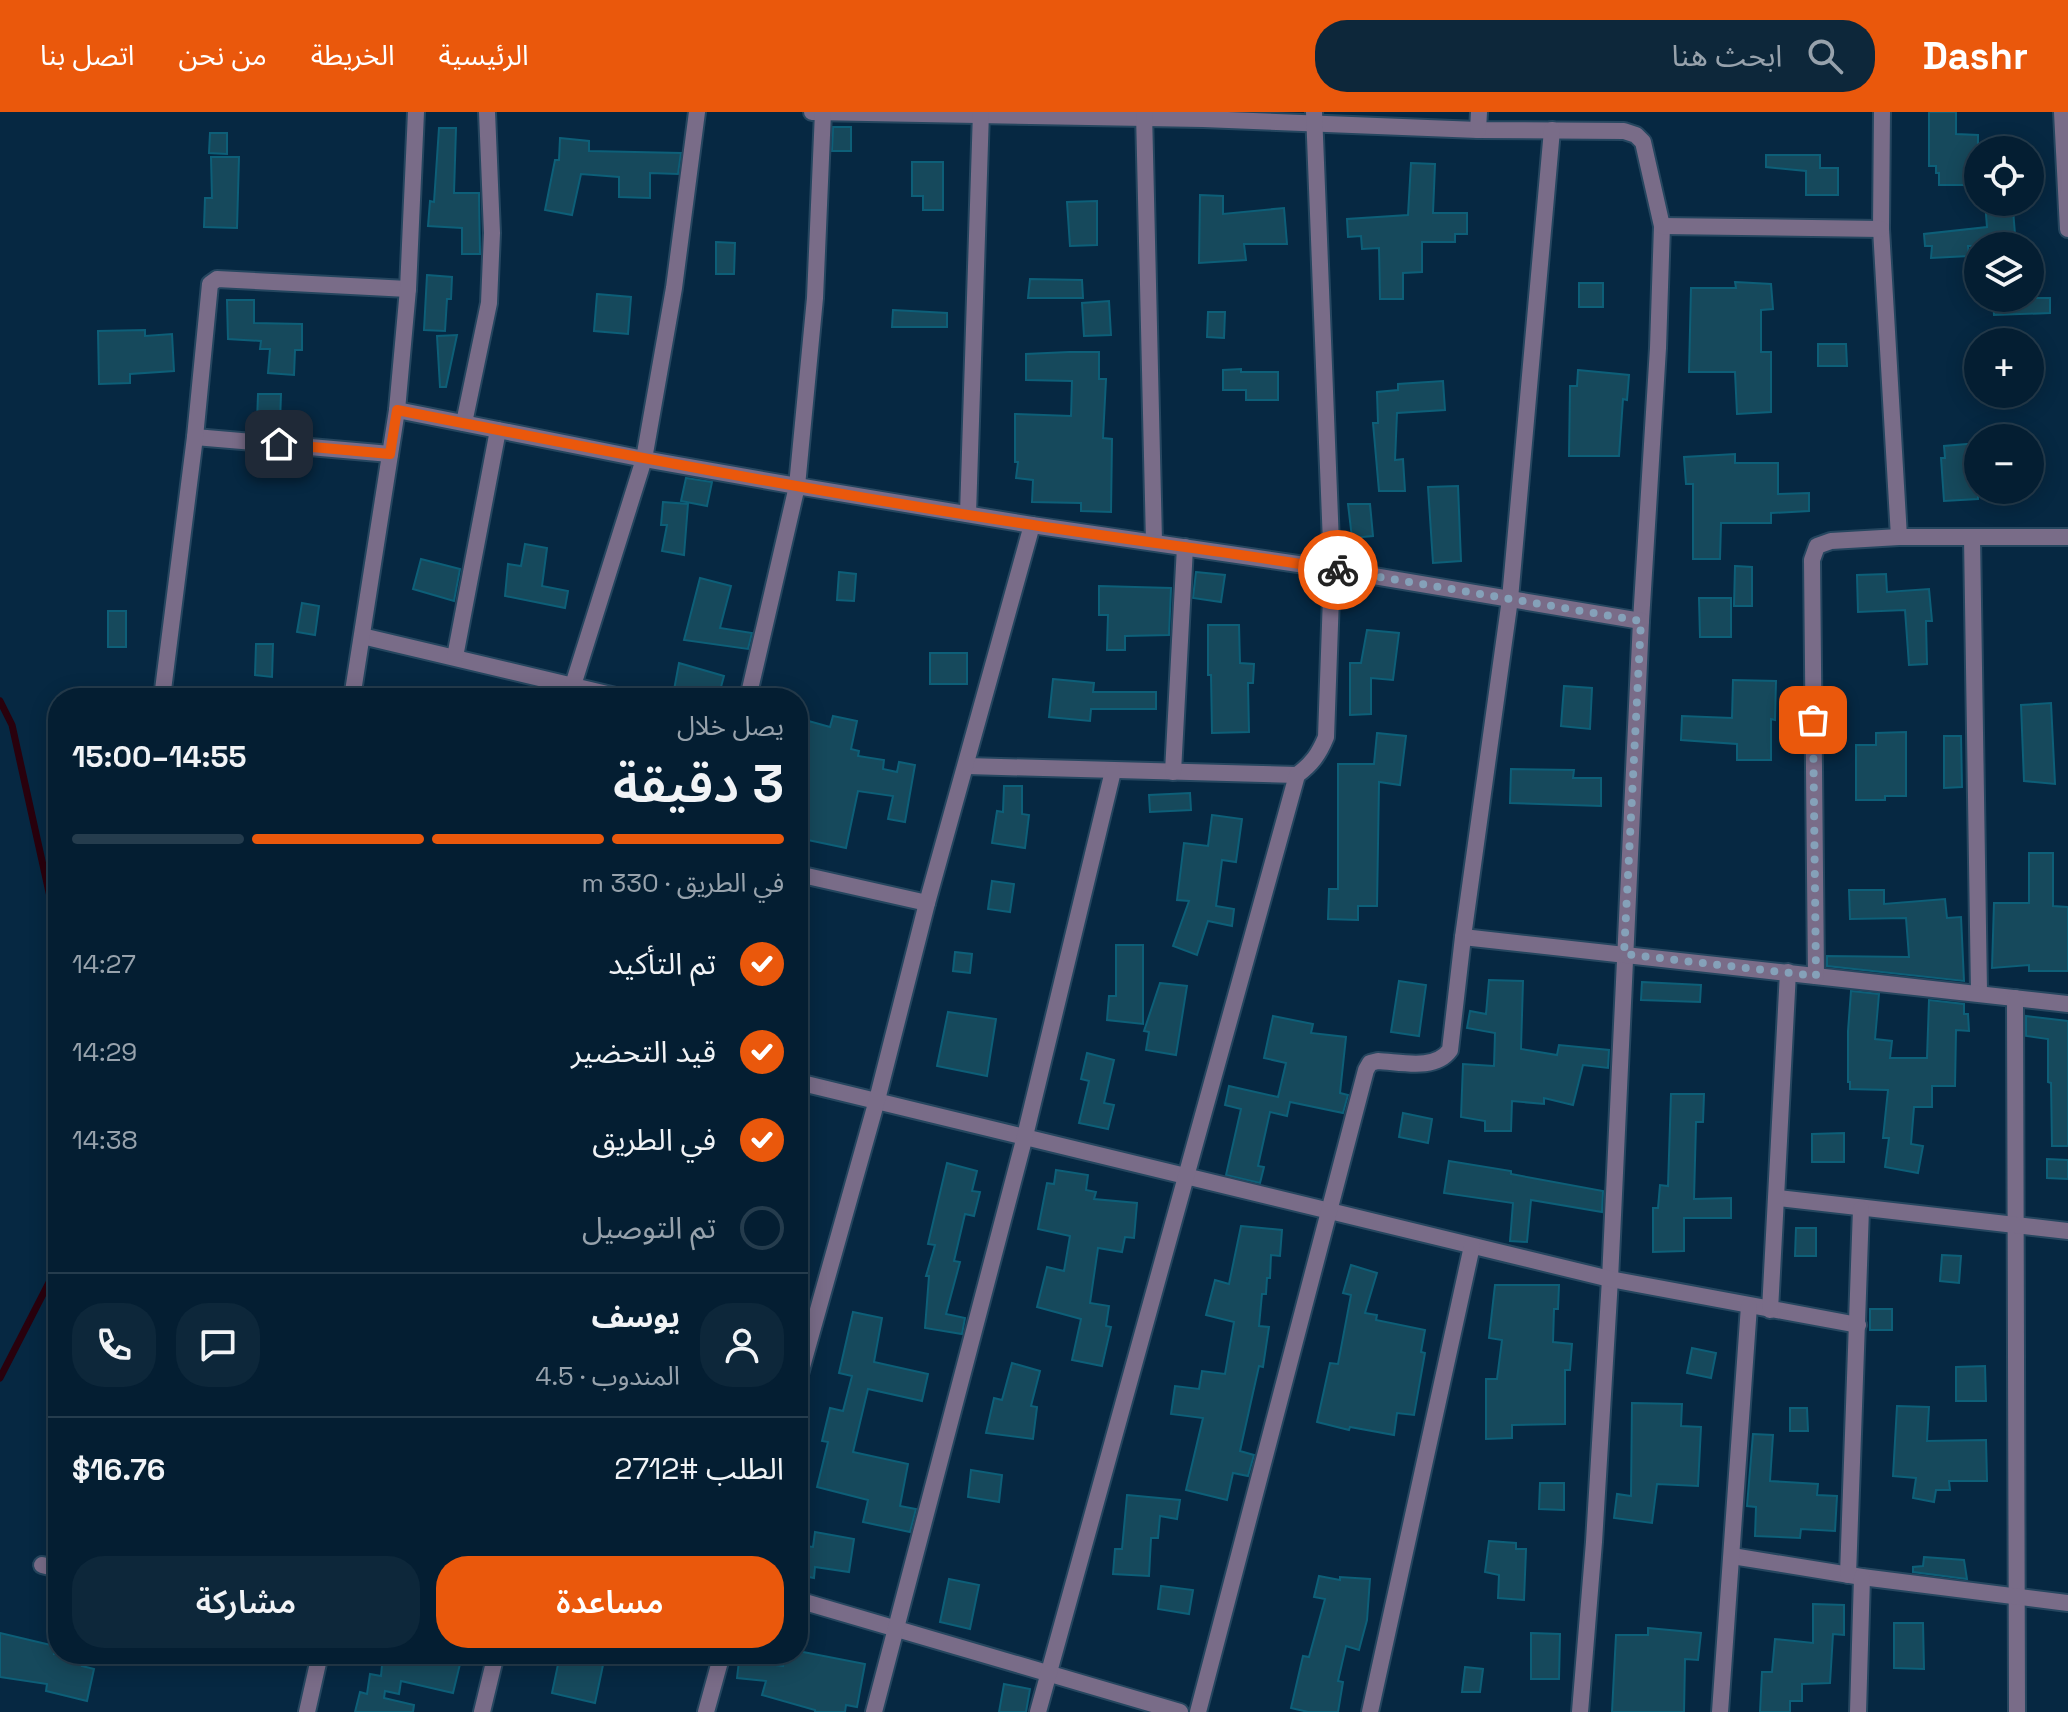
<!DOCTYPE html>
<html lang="ar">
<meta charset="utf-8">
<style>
:root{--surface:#041e32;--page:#0d273a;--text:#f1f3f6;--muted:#97a2ac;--line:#253c4d;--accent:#ea580c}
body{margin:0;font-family:"Space Grotesk","Noto Sans Arabic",sans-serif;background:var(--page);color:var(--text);direction:rtl;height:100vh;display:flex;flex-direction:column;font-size:30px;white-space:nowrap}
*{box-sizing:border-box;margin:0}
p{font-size:26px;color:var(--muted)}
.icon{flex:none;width:44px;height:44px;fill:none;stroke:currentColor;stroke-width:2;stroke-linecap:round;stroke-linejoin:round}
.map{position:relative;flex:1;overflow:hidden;direction:ltr}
.details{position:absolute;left:48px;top:576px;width:760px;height:976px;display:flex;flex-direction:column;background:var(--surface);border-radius:32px;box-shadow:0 4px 20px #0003,0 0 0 2px var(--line);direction:rtl}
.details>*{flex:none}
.buttons{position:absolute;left:1964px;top:24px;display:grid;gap:16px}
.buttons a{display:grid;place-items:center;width:80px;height:80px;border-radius:50%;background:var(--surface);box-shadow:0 4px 20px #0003,0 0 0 2px var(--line);font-size:40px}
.pin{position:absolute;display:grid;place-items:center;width:68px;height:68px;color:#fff;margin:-34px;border-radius:16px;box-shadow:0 4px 12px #0006}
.courier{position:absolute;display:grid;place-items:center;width:80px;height:80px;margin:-40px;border:6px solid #ea580c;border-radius:50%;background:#fff;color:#222;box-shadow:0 2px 10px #0007}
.summary em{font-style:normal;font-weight:600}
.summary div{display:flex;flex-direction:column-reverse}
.summary{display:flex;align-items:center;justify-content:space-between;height:136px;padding:0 24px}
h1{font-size:52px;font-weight:600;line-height:60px}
.bar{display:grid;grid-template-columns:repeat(4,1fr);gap:12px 8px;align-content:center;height:96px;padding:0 24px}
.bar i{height:10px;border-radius:6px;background:var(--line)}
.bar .selected{background:var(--accent)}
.bar p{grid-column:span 4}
.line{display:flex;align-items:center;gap:20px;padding:0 24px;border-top:2px solid var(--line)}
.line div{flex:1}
.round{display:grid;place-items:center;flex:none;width:84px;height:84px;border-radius:32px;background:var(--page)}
ol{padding:0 24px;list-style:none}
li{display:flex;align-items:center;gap:24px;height:88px}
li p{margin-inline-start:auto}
li .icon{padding:8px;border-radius:50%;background:var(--accent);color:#fff;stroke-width:4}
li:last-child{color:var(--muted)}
li i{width:44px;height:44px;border:4px solid var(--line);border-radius:50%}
.action{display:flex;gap:16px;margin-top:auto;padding:16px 24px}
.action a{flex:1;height:92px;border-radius:32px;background:var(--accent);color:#fff;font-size:32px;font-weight:600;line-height:92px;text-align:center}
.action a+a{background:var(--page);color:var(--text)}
header{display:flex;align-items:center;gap:48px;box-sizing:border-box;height:112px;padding:0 40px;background:var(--accent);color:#fff}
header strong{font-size:38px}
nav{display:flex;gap:44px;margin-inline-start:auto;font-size:28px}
.search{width:560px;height:72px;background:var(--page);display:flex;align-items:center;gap:20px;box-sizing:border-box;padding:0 28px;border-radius:32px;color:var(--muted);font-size:30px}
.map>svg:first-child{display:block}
</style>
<header>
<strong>Dashr</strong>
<div class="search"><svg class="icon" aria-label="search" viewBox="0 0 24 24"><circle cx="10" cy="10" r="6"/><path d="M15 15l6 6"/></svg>ابحث هنا</div>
<nav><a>الرئيسية</a><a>الخريطة</a><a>من نحن</a><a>اتصل بنا</a></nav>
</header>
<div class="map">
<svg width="2068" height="1600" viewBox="0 0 2068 1600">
<rect width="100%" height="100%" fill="#062842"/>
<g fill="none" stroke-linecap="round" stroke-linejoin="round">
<g stroke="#29010d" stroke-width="7">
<polyline points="0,589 12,613 58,821"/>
<polyline points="0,1266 58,1153"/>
</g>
</g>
<g fill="#16495c" stroke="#0d5f78" stroke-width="2">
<polygon points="1929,0 1956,0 1956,22 1978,23 1978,51 1970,51 1970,73 1939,73 1939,61 1936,61 1936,54 1929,54"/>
<polygon points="833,15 851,15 851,39 832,39"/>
<polygon points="439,16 456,16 454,81 479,81 480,142 462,142 462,116 428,114 430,89 434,90"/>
<polygon points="210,21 227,21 227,42 209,41"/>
<polygon points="560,26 589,29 589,39 681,41 678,62 650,61 650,86 619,85 619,65 581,62 572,103 545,98 555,48 559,48"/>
<polygon points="1766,43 1820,43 1820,56 1838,56 1838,83 1806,83 1806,59 1766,55"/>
<polygon points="211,45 239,45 237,116 204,115 205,86 212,86"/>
<polygon points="912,50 943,50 943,98 923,98 923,84 912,84"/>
<polygon points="1411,51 1435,52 1433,101 1467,101 1467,122 1455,122 1455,130 1422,130 1422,160 1403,161 1403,187 1380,187 1379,136 1362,137 1361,124 1348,125 1347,107 1408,103"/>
<polygon points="1200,83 1223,84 1223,102 1284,96 1287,132 1244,132 1246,148 1199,151"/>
<polygon points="1097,89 1097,133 1070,134 1067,90"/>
<polygon points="1985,90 2005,90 2006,98 2013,98 2016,134 1968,134 1969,144 1931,146 1932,134 1925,134 1924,122 1987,115"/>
<polygon points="716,130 735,131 734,162 716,162"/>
<polygon points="427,163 452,165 451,187 447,187 445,219 424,218"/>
<polygon points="1030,167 1082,168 1083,186 1028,186"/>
<polygon points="1735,170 1771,172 1773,197 1761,198 1761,240 1771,240 1771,300 1737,302 1735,260 1689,260 1691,176 1736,176"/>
<rect x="1579" y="171" width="24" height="24"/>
<polygon points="597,182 631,185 628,222 594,219"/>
<polygon points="1993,186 2050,186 2050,201 1994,203"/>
<polygon points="227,188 254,188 254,211 302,212 302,238 295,238 294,263 268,261 270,237 260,237 261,229 228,227"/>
<polygon points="1109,189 1111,223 1084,224 1082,191"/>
<polygon points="893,198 947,201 947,215 892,215"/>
<polygon points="1208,200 1225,200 1224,226 1207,225"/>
<polygon points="145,218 145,224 172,222 174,259 130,262 130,271 99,272 98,219"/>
<polygon points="457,223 446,275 440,275 437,224"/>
<polygon points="1818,232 1846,232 1847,254 1818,254"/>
<polygon points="1069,240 1099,240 1099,267 1106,267 1103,326 1112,327 1111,400 1081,399 1081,391 1032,390 1033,368 1016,366 1018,350 1015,350 1015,302 1071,304 1072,269 1026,268 1026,242"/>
<polygon points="1241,257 1241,260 1278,260 1278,288 1246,288 1246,278 1223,278 1223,258"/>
<polygon points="1578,258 1629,263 1627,288 1623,287 1619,344 1569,344 1570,274 1577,274"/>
<polygon points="1443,269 1445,298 1397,301 1395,348 1403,347 1405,379 1379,379 1373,311 1378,311 1377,280 1398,278 1398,272"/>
<polygon points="258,282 281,282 280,310 257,310"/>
<polygon points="1978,331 1978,387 1944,389 1941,346 1945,346 1944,334"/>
<polygon points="1735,342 1735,351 1778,351 1778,382 1809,381 1809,399 1771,401 1771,411 1721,411 1720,447 1693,447 1693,372 1686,372 1684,345"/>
<polygon points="686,366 712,370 707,394 681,389"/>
<polygon points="1458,374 1461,449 1433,451 1428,375"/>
<polygon points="663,390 688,392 684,443 662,439 667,413 661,413"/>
<polygon points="1348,392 1370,392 1373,424 1352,426"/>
<polygon points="525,432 547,436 542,474 568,479 565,496 505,484 508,452 521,454"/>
<polygon points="421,447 460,457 454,489 413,477"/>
<polygon points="1735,454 1752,455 1752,494 1734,494"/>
<polygon points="839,460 856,462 854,489 837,488"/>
<polygon points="1196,460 1225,463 1221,490 1193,486"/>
<polygon points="1886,462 1887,480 1929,477 1932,509 1926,509 1927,552 1909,553 1905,498 1858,500 1857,463"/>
<polygon points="700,466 731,474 720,516 752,521 748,537 684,528"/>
<polygon points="1099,474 1171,476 1169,523 1125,524 1125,538 1107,538 1108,503 1099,503"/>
<polygon points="1699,486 1731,486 1731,525 1700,525"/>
<polygon points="302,491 319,494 315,523 297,520"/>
<rect x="108" y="499" width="18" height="36"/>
<polygon points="1208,513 1239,513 1240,551 1254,552 1253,571 1248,571 1249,620 1212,621 1211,563 1208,563"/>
<polygon points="1367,518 1399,521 1393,568 1371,566 1371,602 1350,603 1350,551 1361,551"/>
<polygon points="256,532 273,532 272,565 255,563"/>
<rect x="930" y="541" width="37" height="31"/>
<polygon points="679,551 724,564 718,586 694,586 696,582 674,578"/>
<polygon points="1053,567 1094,571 1093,580 1156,580 1156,597 1091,597 1090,609 1049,605"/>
<polygon points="1733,568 1776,569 1775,608 1771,607 1771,648 1737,648 1737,632 1681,628 1682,604 1732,606"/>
<polygon points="1564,574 1592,576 1590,617 1561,614"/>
<polygon points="2051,591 2055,672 2024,669 2021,593"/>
<polygon points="833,604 857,609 851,637 859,639 858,644 884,648 883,657 897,660 899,650 915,653 905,710 888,707 893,684 858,679 846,736 798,726 798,606 830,615"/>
<polygon points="1906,620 1906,684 1885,684 1885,688 1856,688 1856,633 1876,633 1876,621"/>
<polygon points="1377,621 1406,624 1400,673 1379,670 1377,794 1358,794 1358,808 1328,807 1329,777 1338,777 1338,652 1374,652"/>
<polygon points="1944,624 1961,624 1962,675 1944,676"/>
<polygon points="1511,657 1574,658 1573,666 1601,666 1601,694 1510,691"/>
<polygon points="1004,674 1022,674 1022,702 1029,703 1025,736 992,731 997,699 1003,700"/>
<polygon points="1190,681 1191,698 1150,700 1149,683"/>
<polygon points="1212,703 1242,707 1236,750 1222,748 1216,794 1234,797 1232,814 1208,809 1197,843 1173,834 1189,789 1177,788 1184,731 1208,734"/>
<polygon points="2029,741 2053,741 2053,794 2068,795 2068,859 2029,859 2029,853 1992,856 1994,791 2029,791"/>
<polygon points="992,769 1014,772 1010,800 988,797"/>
<polygon points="1849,778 1884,778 1884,792 1945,787 1947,806 1961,805 1964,869 1827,854 1827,844 1909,845 1906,806 1850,807"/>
<polygon points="1116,833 1143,833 1143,912 1107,908 1109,884 1116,884"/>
<polygon points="955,840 972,842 970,861 953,859"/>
<polygon points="1489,868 1523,869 1521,937 1557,943 1559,933 1609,938 1608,956 1583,953 1573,993 1544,986 1544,992 1512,989 1511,1019 1485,1019 1485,1009 1461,1005 1463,952 1494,954 1495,921 1467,916 1470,899 1486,902"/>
<polygon points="1399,869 1426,873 1419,924 1391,920"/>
<polygon points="1642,870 1701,873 1700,890 1641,888"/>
<polygon points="1160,871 1187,874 1176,943 1146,938 1149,920 1144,919"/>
<polygon points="1851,879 1879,882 1875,927 1892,929 1890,946 1927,946 1929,888 1964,892 1964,902 1968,902 1969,919 1956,918 1955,974 1932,974 1932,995 1914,995 1911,1032 1923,1034 1918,1061 1885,1055 1889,1026 1883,1026 1888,978 1850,977 1850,970 1848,970 1848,919"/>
<polygon points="948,900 996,907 987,964 937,954"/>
<polygon points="1273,904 1313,912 1311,921 1346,925 1340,981 1348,983 1343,1001 1290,990 1287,1004 1270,1000 1258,1054 1264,1055 1260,1071 1226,1063 1241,997 1225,993 1229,974 1278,985 1286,951 1264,946"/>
<polygon points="2026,904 2068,909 2068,1034 2052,1034 2051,971 2048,970 2048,927 2026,924"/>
<polygon points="1087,941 1114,948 1104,991 1114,993 1108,1017 1079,1011 1089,969 1081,967"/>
<polygon points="1671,982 1704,982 1703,1010 1696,1010 1694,1087 1731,1086 1731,1106 1684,1106 1684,1139 1653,1140 1653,1096 1658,1096 1660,1073 1668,1074"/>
<polygon points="1403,1001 1432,1007 1428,1031 1399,1025"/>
<polygon points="1844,1021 1844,1050 1812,1050 1812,1022"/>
<polygon points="2047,1047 2068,1048 2068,1067 2047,1066"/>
<polygon points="1449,1049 1511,1059 1511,1062 1603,1079 1602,1100 1531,1088 1527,1130 1510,1129 1513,1091 1444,1081"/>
<polygon points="947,1051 977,1059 972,1079 980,1080 974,1104 965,1102 954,1149 960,1150 946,1202 965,1206 962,1222 925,1216 929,1164 926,1164 935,1133 928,1132"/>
<polygon points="1056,1058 1088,1063 1086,1078 1096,1080 1094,1087 1137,1091 1134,1126 1125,1125 1122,1140 1098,1136 1090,1191 1109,1194 1106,1214 1111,1215 1102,1254 1072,1248 1081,1207 1037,1195 1047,1155 1064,1159 1070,1124 1038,1117 1047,1071 1054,1072"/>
<polygon points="1241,1114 1282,1118 1280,1144 1271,1143 1270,1166 1267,1166 1266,1182 1262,1182 1259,1214 1269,1215 1263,1255 1259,1254 1240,1339 1254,1343 1248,1364 1233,1361 1227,1388 1186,1378 1203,1306 1171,1302 1175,1274 1199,1277 1202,1259 1225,1262 1234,1210 1206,1203 1215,1168 1229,1172"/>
<polygon points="1796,1116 1816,1116 1816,1144 1795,1144"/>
<polygon points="1942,1143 1961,1144 1959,1171 1940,1169"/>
<polygon points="1351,1153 1377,1161 1365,1201 1377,1203 1376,1208 1425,1218 1421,1240 1425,1241 1414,1303 1397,1301 1394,1323 1350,1315 1349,1318 1317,1310 1330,1251 1338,1252 1351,1183 1343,1181"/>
<polygon points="1495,1173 1559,1173 1558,1197 1554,1197 1553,1230 1572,1232 1570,1258 1565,1258 1565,1312 1512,1313 1512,1326 1486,1327 1486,1267 1497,1267 1502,1228 1489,1226"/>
<rect x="1870" y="1197" width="22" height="21"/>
<polygon points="853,1200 882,1206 874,1250 928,1262 922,1289 868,1277 853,1340 908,1352 900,1394 916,1397 910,1420 863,1410 868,1388 817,1375 828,1330 822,1329 830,1296 843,1299 852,1264 839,1261"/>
<polygon points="1692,1236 1716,1241 1711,1266 1687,1261"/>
<polygon points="1012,1251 1040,1259 1031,1294 1037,1295 1033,1327 986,1321 994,1286 1002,1288"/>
<polygon points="1985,1254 1986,1289 1956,1289 1956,1255"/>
<polygon points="1632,1291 1682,1292 1681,1314 1701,1315 1698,1374 1657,1372 1652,1411 1614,1406 1617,1382 1631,1384"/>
<polygon points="1897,1294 1929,1295 1927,1329 1986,1328 1987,1369 1949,1369 1950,1378 1936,1378 1934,1390 1913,1386 1916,1366 1893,1364"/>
<polygon points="1790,1296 1807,1296 1808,1319 1790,1319"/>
<polygon points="1753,1322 1773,1323 1770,1369 1818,1372 1817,1383 1837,1384 1835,1419 1801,1417 1800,1426 1755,1424 1756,1395 1747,1394"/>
<polygon points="971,1358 1002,1363 999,1390 968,1385"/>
<polygon points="1540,1371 1564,1371 1564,1398 1539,1397"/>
<polygon points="1127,1383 1180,1388 1177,1407 1160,1404 1158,1426 1151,1426 1149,1464 1113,1462 1115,1437 1122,1437"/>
<polygon points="815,1420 854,1427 849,1460 815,1455 814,1466 798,1463 798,1433 813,1435"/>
<polygon points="1489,1429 1516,1431 1516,1437 1526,1437 1524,1488 1498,1486 1499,1463 1485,1460"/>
<polygon points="1924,1445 1964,1448 1967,1467 1913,1460 1913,1455 1923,1454"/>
<polygon points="1319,1464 1340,1468 1340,1465 1370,1467 1367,1508 1359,1538 1346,1534 1338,1569 1343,1570 1338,1600 1308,1600 1291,1596 1303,1544 1309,1545 1325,1487 1314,1485"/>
<polygon points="949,1467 979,1473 970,1517 940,1510"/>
<polygon points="1161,1474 1193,1478 1189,1502 1158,1497"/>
<polygon points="1813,1492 1844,1493 1844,1523 1833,1522 1830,1571 1802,1572 1802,1589 1790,1589 1790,1600 1760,1600 1762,1560 1772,1560 1775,1527 1813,1531"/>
<polygon points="1894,1511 1923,1511 1924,1557 1894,1556"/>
<polygon points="1648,1516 1701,1521 1698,1548 1685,1547 1684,1600 1612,1600 1616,1523 1648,1523"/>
<polygon points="0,1521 55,1534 54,1542 86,1542 82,1554 94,1557 87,1589 46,1579 47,1572 0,1565"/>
<polygon points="1531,1521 1560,1522 1559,1567 1531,1567"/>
<polygon points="798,1539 865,1552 857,1595 846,1593 845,1600 815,1600 815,1598 762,1583 766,1569 737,1566 739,1549 783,1554 785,1542 798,1542"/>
<polygon points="383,1542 457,1542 456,1551 460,1552 453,1581 401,1569 399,1582 385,1579 384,1586 414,1593 413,1600 355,1600 360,1580 367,1582 370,1562 381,1564"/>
<polygon points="560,1543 603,1553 595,1591 552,1581"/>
<polygon points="1465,1555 1483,1557 1480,1580 1462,1580"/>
<polygon points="1004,1572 1030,1577 1026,1600 999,1600"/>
</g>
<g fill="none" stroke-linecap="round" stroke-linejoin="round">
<g stroke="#25465f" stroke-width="20">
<g id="minor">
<polyline points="812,0 1203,7 1478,18 1624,19 1636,23 1643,30 1662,114 1658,236 1641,509 1610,1167 1594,1430 1580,1600"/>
<polyline points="1144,0 1154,430"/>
<polyline points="1882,0 1881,117 1899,425"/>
<polyline points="2062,0 2068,117"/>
<polyline points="1478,18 1479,0"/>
<polyline points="1662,114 1881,117"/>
<polyline points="397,298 644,347 797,374 1032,413 1332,457 1641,509"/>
<polyline points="464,311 489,191 492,121 487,0"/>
<polyline points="195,325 390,342"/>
<polyline points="968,402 981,0"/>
<polyline points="1972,425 1979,880"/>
<polyline points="362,524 624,586"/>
<polyline points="455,545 498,318"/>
<polyline points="162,586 195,325 210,172 217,167 408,177"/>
<polyline points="352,586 397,298 408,177 416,0"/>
<polyline points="569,586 644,347 674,176 697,0"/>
<polyline points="748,586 797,374 815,186 823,0"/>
<polyline points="967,654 1297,663"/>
<polyline points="1173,660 1185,435"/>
<polyline points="798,762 927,791"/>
<polyline points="1463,825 2068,892"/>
<polyline points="1816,864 1812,448 1817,434 1831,429 1899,425 2068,425"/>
<polyline points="2015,886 2017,1600"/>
<polyline points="798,970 1610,1167 1858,1213"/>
<polyline points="1778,1086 2068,1119"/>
<polyline points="1770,1198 1788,860"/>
<polyline points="798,1269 877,988 927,791 1032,413"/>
<polyline points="1732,1444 1862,1465 2068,1491"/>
<polyline points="42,1453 58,1457"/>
<polyline points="1848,1463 1861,1097"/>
<polyline points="798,1488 1180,1600"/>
<polyline points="307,1600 320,1542"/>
<polyline points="482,1600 496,1542"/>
<polyline points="706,1600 722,1542"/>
<polyline points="874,1600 1025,1024 1113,659"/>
<path d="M1038,1600L1297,663C1312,652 1319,642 1326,625L1332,457L1314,0"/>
<path d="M1198,1600L1366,958L1370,951L1378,949C1401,950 1435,959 1450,938L1463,825L1510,487L1552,18"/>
<polyline points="1370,1600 1472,1134"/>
<polyline points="1720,1600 1749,1194"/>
<polyline points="1858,1600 1862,1465"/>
</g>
</g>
<use href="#minor" stroke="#796c88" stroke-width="16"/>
</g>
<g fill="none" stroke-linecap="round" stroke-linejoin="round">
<polyline stroke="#85a1b9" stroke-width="8" stroke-dasharray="0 14.4" points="1338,458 1641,509 1624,842 1816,864 1813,608"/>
<path stroke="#ea580c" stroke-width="10" d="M279,332L390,342L397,298C608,340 820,381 1033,413C1134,429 1237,441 1338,458"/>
</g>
</svg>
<div class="buttons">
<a><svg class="icon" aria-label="locate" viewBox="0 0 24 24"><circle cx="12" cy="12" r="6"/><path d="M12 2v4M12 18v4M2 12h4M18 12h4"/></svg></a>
<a><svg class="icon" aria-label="layers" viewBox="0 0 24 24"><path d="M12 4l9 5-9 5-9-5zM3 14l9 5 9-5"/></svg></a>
<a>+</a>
<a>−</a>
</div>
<div class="pin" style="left:1813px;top:608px;background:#ea580c"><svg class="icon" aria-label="bag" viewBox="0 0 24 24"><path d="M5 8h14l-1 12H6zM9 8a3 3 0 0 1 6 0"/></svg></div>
<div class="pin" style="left:279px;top:332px;background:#1f2937"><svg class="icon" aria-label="home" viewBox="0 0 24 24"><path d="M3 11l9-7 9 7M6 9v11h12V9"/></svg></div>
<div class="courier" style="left:1338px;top:458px"><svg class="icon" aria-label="bike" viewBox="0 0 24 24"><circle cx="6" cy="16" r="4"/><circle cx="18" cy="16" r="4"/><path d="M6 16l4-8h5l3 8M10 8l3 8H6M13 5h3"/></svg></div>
<section class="details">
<div class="summary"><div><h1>3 دقيقة</h1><p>يصل خلال</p></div><em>14:55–15:00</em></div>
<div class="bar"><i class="selected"></i><i class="selected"></i><i class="selected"></i><i></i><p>في الطريق · 330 m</p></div>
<ol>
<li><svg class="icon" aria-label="check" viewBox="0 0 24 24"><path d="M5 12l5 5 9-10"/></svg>تم التأكيد<p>14:27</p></li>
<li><svg class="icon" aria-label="check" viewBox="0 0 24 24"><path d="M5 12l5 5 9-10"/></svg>قيد التحضير<p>14:29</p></li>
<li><svg class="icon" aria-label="check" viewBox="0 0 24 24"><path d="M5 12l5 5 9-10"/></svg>في الطريق<p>14:38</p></li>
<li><i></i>تم التوصيل</li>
</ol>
<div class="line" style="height:144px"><a class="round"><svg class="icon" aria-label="person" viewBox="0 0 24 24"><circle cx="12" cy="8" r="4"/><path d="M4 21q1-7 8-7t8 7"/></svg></a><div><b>يوسف</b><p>المندوب · 4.5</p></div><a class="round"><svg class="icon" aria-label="chat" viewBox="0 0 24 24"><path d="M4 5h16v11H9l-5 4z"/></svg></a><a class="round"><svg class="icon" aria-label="phone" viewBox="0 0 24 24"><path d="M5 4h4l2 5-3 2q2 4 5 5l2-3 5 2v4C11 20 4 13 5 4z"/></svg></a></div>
<div class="line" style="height:104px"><div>الطلب #2712</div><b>$16.76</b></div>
<div class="action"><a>مساعدة</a><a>مشاركة</a></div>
</section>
</div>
